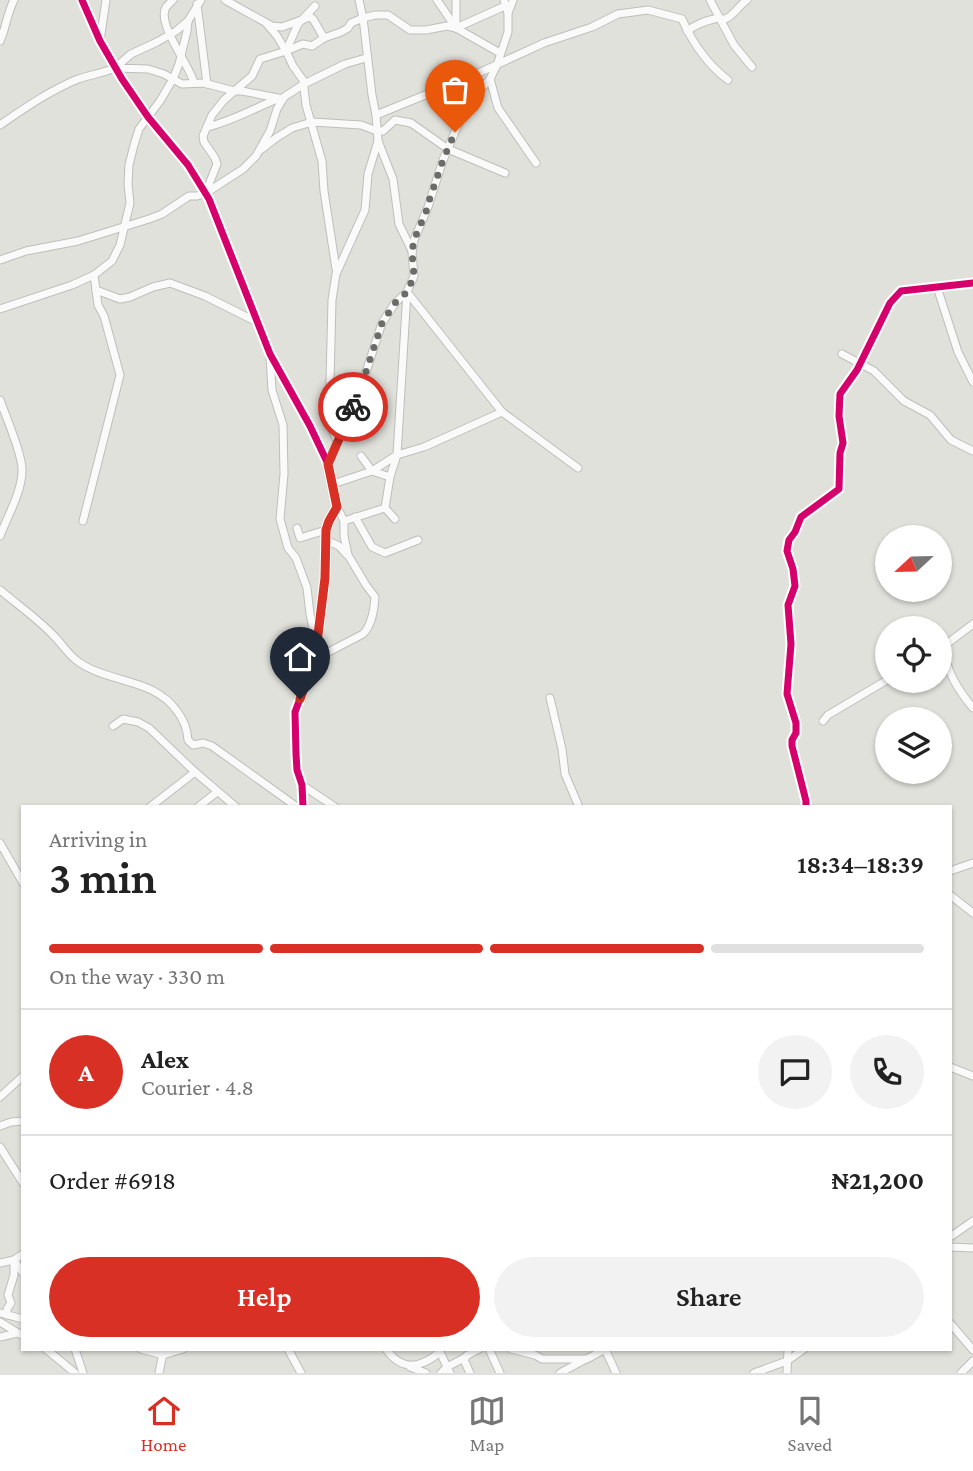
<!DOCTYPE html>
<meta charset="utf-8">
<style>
:root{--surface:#fff;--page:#f2f2f2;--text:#222;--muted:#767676;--line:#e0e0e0;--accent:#d93025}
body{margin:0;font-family:"Crimson Pro",serif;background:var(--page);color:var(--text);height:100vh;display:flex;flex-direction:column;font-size:26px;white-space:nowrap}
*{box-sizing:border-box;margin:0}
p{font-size:23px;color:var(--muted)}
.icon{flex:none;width:38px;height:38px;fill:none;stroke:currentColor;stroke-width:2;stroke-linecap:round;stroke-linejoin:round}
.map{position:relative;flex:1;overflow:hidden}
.panel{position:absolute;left:21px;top:805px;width:931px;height:546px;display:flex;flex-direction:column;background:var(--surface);border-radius:0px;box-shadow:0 2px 5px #0004}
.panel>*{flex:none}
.needle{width:46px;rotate:248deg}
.fabs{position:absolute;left:875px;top:525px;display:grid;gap:14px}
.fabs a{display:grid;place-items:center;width:77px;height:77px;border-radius:50%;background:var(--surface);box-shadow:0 2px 5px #0004;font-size:35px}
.pin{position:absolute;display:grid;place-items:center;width:60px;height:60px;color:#fff;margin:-72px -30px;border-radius:50% 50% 50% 0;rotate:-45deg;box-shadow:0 0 7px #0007}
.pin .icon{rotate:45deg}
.courier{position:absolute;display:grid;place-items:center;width:70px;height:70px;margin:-35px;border:5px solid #d93025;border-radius:50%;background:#fff;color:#222;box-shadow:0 2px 9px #0007}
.headline em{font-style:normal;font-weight:600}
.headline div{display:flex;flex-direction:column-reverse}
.headline{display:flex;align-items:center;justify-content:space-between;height:119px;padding:0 28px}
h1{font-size:46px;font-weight:600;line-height:52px}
.bar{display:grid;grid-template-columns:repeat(4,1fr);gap:10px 7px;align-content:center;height:84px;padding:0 28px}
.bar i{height:9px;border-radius:5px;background:var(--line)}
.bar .active{background:var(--accent)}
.bar p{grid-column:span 4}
.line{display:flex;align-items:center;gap:18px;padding:0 28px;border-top:2px solid var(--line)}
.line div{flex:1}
.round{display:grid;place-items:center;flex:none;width:74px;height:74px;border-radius:37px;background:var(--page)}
.primary-button{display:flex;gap:14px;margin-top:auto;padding:14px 28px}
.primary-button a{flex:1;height:80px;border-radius:42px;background:var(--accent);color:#fff;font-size:28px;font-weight:600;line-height:80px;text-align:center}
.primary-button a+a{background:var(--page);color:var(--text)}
.tab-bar{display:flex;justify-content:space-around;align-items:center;height:98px;border-top:2px solid var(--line);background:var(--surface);font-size:19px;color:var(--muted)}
.tab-bar a{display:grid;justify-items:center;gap:4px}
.tab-bar .active{color:var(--accent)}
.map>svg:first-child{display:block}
</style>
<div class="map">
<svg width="973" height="1373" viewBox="0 0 973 1373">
<rect width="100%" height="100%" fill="#e1e1dc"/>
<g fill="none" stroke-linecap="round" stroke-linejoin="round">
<g stroke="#bebeba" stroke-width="9">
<g id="minor">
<polyline points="82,0 100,41 122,79 148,117 188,165 209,199 270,354 310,426 328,464 337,507 329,521 326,530 325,578 315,659 295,712 296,754 297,770 302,785 303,807"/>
<path d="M173,0C172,1 167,6 166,7C156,24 190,65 194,83"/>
<polyline points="201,0 188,21 176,31 157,42 131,54 115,68 148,69 164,74 182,84 204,83 234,91 242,91 283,99"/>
<polyline points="225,0 272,26 282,27 310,17 313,19 324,38 341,32 348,28 351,23 363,18 375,15 388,15 410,30 426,30 447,26 456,28 500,53"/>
<polyline points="359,0 363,18 372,95 376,115 378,141 393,179 399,224 412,251"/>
<polyline points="437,0 456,28 505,6"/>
<polyline points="710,0 734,45 752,67"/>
<polyline points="197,4 207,84"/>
<polyline points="508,13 513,0"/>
<polyline points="266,23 277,36 286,51 303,44 312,46 324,38"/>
<polyline points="456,28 456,0"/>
<path d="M687,31C694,26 705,21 714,19C717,18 721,19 725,19C734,16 739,5 747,0"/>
<path d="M0,41C6,28 7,13 14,0"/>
<polyline points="100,41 106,0"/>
<polyline points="286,51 293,66 303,80 306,105 322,161 324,191 336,269"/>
<polyline points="490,79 498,108 536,163"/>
<path d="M376,115L472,76L544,43L592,27L618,14L648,10L682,19C693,44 707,64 728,80"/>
<path d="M0,125C25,108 49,91 78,79C90,75 103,73 115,68"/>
<path d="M207,127C232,121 253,109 277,99"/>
<polyline points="262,149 276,138 292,128 312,122 361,125 377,131 383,131 395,120 411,123 448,149 505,173"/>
<polyline points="206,192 217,164 215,158 204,142 203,136 212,115 224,100 252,76 260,59 286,51 298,24 315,6"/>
<polyline points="0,260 26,251 78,241 149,219 162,214 189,196 197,196 206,193 243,169 256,156 270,131 277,109 284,97 304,84 345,64 366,58"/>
<polyline points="937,287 958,352 973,382"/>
<polyline points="96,290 120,299 130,297 153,287 170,283 205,296 259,323"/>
<polyline points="407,292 502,412 578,468"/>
<polyline points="0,309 72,285 94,275 112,261 120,245 130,203 128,184 129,165 134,145 139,129 160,101 173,79 179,64 187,31 188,21"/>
<polyline points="842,354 874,371 904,401 930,415 951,440 973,451"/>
<polyline points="270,357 272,390 283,425 284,474 280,519 288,548 296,558 307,588 310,614 315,638"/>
<path d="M0,400C6,417 21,451 22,468C23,490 8,515 0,536"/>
<polyline points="337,441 329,422 332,300 336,274 365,210 368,174 378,141"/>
<polyline points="361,456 372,471 390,477 385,508"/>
<polyline points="328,464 362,384 382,323 395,303 407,292 414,276 412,252 414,240 428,207 443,160 461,118 481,89 490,79 497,65 508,32 508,13 504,0"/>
<polyline points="390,477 397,455 407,292"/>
<polyline points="333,484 372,471 397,455 424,447 502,412"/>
<polyline points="355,517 372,547 385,553 418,540"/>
<polyline points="83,521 120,375 104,316 98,305 94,275"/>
<polyline points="344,521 385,508 395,519"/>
<polyline points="297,528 300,538 326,530"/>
<polyline points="326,540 339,546 347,555"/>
<path d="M0,590C18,605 38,619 54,636C62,644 68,654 76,660C107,684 153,677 177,711C184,721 187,728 188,740L193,745L203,743L212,746L297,807"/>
<path d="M943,648C947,672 958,690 973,708"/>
<polyline points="940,649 973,624"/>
<path d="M315,659L363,634C372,625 374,610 375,597L366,585L348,555L344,536V521L337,507"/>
<polyline points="550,698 562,749 565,774 579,807"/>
<polyline points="823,721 828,715 887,680"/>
<polyline points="113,726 123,719 138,722 149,728 195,772"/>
<polyline points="302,785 335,807"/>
<polyline points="150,807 195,772 236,807"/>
<polyline points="198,807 217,792"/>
<polyline points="806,807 806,801 792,746 792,740 796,733 796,723 787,694 791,644 788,605 795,586 793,569 787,551 789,540 795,532 801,517 839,489 840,453 843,443 839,416 840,394 857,370 890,303 901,291 973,283"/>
<polyline points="0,843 23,883"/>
<polyline points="950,871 973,863"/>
<polyline points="950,895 973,913"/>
<polyline points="950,1067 973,1076"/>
<polyline points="0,1097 23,1076"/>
<polyline points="0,1126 11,1122 23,1121"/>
<polyline points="0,1147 23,1183"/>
<polyline points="950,1237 973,1221"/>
<polyline points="950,1247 973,1248"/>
<polyline points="0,1263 14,1260 23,1254"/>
<polyline points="0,1313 23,1319"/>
<polyline points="7,1315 7,1309 11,1303 8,1295 14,1275 14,1260 23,1273"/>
<polyline points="0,1322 23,1336"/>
<polyline points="950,1323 973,1350"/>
<polyline points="0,1337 17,1333"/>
<polyline points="46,1349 75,1373"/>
<polyline points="75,1349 83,1373"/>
<polyline points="141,1349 163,1355 162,1349"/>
<polyline points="288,1349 301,1373"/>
<path d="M386,1349C402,1372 421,1368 440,1352L441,1349"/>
<polyline points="489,1349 500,1373"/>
<polyline points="511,1349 535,1355 542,1359 587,1359 605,1349"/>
<polyline points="605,1349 616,1373"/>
<polyline points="440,1352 450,1373"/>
<polyline points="163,1355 183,1349"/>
<polyline points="410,1367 426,1373"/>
<polyline points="159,1373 163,1353"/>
<polyline points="441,1373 447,1367 466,1357"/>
<polyline points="470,1373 464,1360 466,1356 479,1349"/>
<polyline points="560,1373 586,1359"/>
<polyline points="754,1373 787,1361 804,1349"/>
<polyline points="787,1373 788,1349"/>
<polyline points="961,1373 973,1361"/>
</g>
</g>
<use href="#minor" stroke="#fafafa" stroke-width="7"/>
<g stroke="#fffffe" stroke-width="11">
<g id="cycleway">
<polyline points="82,0 100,41 122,79 148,117 188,165 209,199 270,354 310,426 328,464 337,507 329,521 326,530 325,578 315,659 295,712 296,754 297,770 302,785 303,807"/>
<polyline points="806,807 806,801 792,746 792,740 796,733 796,723 787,694 791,644 788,605 795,586 793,569 787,551 789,540 795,532 801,517 839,489 840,453 843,443 839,416 840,394 857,370 890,303 901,291 973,283"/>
</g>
</g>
<use href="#cycleway" stroke="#d6006c" stroke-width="7"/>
</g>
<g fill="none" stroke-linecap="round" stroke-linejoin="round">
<polyline stroke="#6b6b68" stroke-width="7" stroke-dasharray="0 12.6" points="353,407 362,384 382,323 395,303 407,292 414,276 412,252 414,240 428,207 429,201 443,160 455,132"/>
<polyline stroke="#d93025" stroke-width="9" points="300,699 315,659 325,578 326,530 329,521 337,507 328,464 353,407"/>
</g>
</svg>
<div class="fabs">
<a><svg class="needle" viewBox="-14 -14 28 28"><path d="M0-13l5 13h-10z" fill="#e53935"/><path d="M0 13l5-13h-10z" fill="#767676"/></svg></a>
<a><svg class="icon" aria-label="locate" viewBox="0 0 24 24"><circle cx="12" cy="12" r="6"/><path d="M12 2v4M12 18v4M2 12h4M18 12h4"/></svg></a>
<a><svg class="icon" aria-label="layers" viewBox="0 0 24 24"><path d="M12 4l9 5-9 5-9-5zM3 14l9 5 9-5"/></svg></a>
</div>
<div class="pin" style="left:455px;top:132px;background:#ea580c"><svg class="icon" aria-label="bag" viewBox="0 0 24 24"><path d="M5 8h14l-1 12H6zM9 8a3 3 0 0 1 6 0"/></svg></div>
<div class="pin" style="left:300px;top:699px;background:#1f2937"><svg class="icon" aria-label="home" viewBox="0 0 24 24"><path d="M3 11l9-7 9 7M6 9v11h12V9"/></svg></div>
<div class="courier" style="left:353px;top:407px"><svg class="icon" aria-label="bike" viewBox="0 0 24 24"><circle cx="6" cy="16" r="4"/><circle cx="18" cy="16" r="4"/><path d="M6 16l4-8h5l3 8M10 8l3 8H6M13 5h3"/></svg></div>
<section class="panel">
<div class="headline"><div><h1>3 min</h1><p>Arriving in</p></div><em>18:34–18:39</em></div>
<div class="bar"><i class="active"></i><i class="active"></i><i class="active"></i><i></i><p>On the way · 330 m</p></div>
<div class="line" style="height:126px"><b class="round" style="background:var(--accent);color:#fff">A</b><div><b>Alex</b><p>Courier · 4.8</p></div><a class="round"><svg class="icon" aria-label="chat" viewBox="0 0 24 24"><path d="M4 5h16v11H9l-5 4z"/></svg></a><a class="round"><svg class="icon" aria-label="phone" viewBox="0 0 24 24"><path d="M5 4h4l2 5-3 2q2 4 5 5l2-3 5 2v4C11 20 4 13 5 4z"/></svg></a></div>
<div class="line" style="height:91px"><div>Order #6918</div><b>₦21,200</b></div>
<div class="primary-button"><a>Help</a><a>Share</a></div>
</section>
</div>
<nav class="tab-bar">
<a class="active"><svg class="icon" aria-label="home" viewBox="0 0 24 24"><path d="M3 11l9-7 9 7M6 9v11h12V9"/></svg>Home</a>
<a><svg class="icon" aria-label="map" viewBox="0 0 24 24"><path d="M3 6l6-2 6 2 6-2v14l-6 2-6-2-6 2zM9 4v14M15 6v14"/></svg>Map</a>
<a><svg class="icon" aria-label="saved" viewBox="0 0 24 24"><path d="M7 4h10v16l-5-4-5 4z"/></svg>Saved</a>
</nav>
